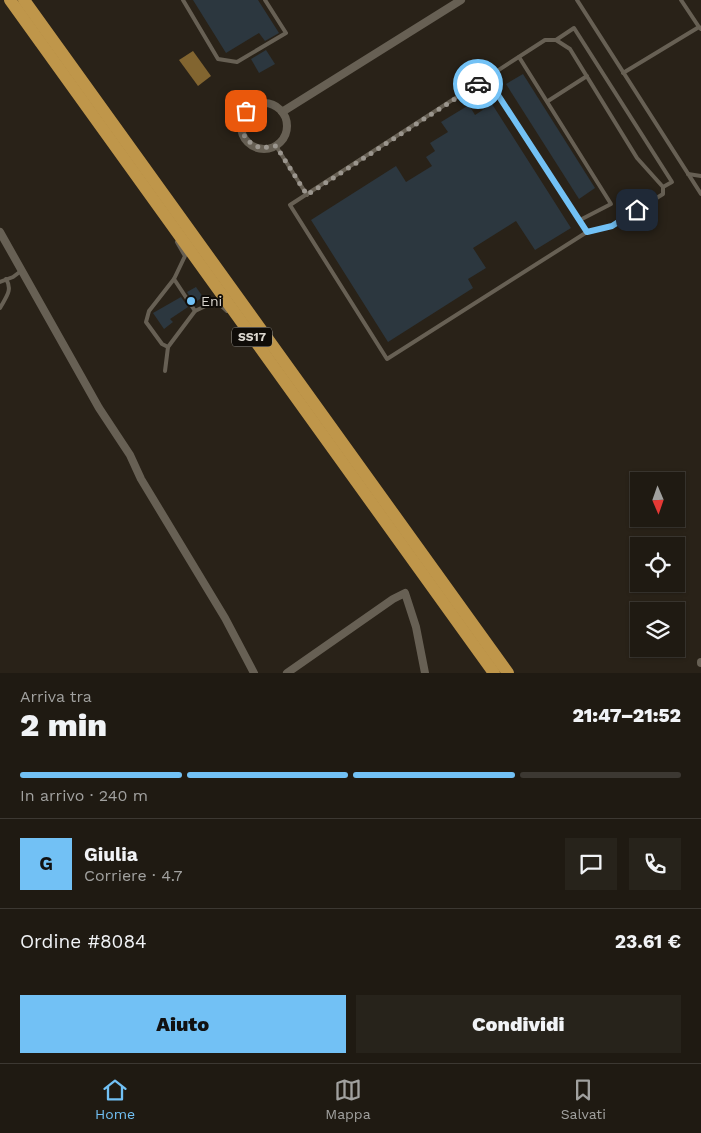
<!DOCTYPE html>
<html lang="it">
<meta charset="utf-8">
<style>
:root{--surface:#1f1a12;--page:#27231b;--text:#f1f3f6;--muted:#a1a19f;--line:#3c3832;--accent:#72c1f5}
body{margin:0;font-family:"Work Sans",sans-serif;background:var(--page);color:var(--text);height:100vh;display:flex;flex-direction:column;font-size:19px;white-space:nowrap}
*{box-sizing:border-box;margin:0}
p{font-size:16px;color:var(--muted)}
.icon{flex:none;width:28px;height:28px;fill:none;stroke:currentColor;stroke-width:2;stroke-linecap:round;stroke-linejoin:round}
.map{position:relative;height:673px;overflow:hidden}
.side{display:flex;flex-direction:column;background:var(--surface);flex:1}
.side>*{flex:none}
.needle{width:32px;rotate:178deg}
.controls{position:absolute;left:630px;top:472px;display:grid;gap:10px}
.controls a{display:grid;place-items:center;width:55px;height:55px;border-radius:0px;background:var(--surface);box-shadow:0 1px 4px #0004,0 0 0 1px var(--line);font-size:25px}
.pin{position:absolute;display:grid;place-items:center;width:42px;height:42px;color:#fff;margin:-21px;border-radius:10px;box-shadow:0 2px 8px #0006}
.courier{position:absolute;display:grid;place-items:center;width:50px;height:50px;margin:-25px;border:4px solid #72c1f5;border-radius:50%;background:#fff;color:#222;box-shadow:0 1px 6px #0007}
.head em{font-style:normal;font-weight:800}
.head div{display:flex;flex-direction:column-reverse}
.head{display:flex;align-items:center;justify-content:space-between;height:85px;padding:0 20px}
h1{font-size:32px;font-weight:800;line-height:38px}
.bar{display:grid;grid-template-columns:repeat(4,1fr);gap:8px 5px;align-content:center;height:60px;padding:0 20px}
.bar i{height:6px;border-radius:4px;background:var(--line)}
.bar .selected{background:var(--accent)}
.bar p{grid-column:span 4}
.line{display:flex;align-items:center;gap:12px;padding:0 20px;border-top:1px solid var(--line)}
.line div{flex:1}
.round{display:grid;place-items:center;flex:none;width:52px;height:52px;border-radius:0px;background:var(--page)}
.primary-button{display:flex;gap:10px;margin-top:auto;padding:10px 20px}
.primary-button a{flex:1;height:58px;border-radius:0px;background:var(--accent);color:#111;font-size:20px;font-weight:800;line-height:58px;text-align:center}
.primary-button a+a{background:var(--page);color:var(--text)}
.dock{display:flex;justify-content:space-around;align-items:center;height:70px;border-top:1px solid var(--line);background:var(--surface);font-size:14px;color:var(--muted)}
.dock a{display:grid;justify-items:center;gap:2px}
.dock .selected{color:var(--accent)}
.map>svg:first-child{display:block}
</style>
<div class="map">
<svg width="701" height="673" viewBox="0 0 701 673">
<rect width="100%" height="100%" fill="#292218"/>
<polygon fill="#826530" points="193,51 211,76 198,86 179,60"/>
<g fill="#2c373f">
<polygon points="193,0 258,0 279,33 265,41 259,33 226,53"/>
<polygon points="266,50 275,64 259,73 251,59"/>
<polygon points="523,74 595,188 579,199 506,84"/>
<polygon points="492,104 571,228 535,250 516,221 473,248 486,268 468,279 473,288 388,342 311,220 396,166 406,182 432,166 426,157 435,151 430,143 448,132 441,122 469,105 475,115"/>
<polygon points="196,287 203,297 194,303 187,292"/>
<polygon points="181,297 188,307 170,319 173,322 164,329 153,313"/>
</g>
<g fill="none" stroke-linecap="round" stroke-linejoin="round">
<g stroke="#676054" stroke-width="4">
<polyline points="183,0 218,59 237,62 286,33 265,0"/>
<polyline points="577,0 701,194"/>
<polyline points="681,0 699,27"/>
<polyline points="556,40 574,28 672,182 663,187"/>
<polyline points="519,57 611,204 580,220"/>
<polyline points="623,73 699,27 701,29"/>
<polyline points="487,78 587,232 387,359 290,205 545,40 556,40 570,49 637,158 663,187 663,194 612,226 587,232"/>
<polyline points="548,101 587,76"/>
<polyline points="276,146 307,195"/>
<polyline points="688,174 701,176"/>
<polyline points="177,242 185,256 174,279 195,311 216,301 227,311"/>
<polyline points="174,279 149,311 146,322 162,344 168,347 195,311"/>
<polyline points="0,282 13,277 21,271"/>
<path d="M0,308C6,297 13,290 6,279"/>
<polyline points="165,371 168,347"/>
</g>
<g stroke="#676054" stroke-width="8">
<circle cx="264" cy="126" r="23"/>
<polyline points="282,112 461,0"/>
<polyline points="0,232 99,408 130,455 141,479 225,618 254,673"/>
<polyline points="701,662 701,663"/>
<polyline points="287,673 393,599 405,593 416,627 425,673"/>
</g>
<g stroke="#bf964a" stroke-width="12">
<polyline points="10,0 494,673"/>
<polyline points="24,0 508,673"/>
</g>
</g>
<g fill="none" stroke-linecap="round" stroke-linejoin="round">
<polyline stroke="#9b968e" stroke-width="5" stroke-dasharray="0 9" points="246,111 240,124 246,140 260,148 276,146 307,195 478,84"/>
<polyline stroke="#72c1f5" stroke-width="6" points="478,84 487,78 587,232 612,226 637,210"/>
</g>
<circle fill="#72c1f5" stroke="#0f0c08" stroke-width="2" cx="191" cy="301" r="5"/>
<g text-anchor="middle" stroke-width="4" stroke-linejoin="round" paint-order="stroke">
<rect fill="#0f0c08" stroke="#9c9993" stroke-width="1" x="232" y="327.5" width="40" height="19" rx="4"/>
<g font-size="12" font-weight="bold" fill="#d9d5ce">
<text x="252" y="341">SS17</text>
</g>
<g font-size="14" fill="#d9d5ce" stroke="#0f0c08" text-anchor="start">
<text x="201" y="306">Eni</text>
</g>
</g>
</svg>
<div class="controls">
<a><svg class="needle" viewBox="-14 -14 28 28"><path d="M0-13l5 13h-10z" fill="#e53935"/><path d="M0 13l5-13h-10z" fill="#a1a19f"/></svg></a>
<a><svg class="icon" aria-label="locate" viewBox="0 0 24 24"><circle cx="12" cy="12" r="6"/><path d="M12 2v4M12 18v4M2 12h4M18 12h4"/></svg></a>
<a><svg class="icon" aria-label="layers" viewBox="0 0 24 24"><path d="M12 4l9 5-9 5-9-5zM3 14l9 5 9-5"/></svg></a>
</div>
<div class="pin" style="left:246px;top:111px;background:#ea580c"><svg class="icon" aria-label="bag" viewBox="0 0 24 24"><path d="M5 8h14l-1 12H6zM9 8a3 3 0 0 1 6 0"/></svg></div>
<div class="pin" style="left:637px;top:210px;background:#1f2937"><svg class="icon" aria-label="home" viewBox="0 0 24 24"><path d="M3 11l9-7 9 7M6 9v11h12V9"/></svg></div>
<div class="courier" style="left:478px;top:84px"><svg class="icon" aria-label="car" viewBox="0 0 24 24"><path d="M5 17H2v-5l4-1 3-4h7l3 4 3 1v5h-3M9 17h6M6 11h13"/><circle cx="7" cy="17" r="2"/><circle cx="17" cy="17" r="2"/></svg></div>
</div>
<section class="side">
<div class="head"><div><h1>2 min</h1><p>Arriva tra</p></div><em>21:47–21:52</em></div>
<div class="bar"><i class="selected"></i><i class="selected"></i><i class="selected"></i><i></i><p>In arrivo · 240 m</p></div>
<div class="line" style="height:90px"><b class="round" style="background:var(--accent);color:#111">G</b><div><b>Giulia</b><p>Corriere · 4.7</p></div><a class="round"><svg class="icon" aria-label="chat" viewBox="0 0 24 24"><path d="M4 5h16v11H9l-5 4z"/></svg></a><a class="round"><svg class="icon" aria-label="phone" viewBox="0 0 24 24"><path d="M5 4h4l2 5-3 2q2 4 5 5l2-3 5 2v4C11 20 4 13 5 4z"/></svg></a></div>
<div class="line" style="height:65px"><div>Ordine #8084</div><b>23.61 €</b></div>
<div class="primary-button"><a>Aiuto</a><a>Condividi</a></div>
</section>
<nav class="dock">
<a class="selected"><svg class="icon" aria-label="home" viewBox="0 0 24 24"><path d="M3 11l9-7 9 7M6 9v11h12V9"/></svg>Home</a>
<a><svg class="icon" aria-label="map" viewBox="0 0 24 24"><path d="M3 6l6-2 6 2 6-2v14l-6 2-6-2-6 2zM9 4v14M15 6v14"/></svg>Mappa</a>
<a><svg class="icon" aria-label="saved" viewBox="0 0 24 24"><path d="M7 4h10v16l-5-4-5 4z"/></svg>Salvati</a>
</nav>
